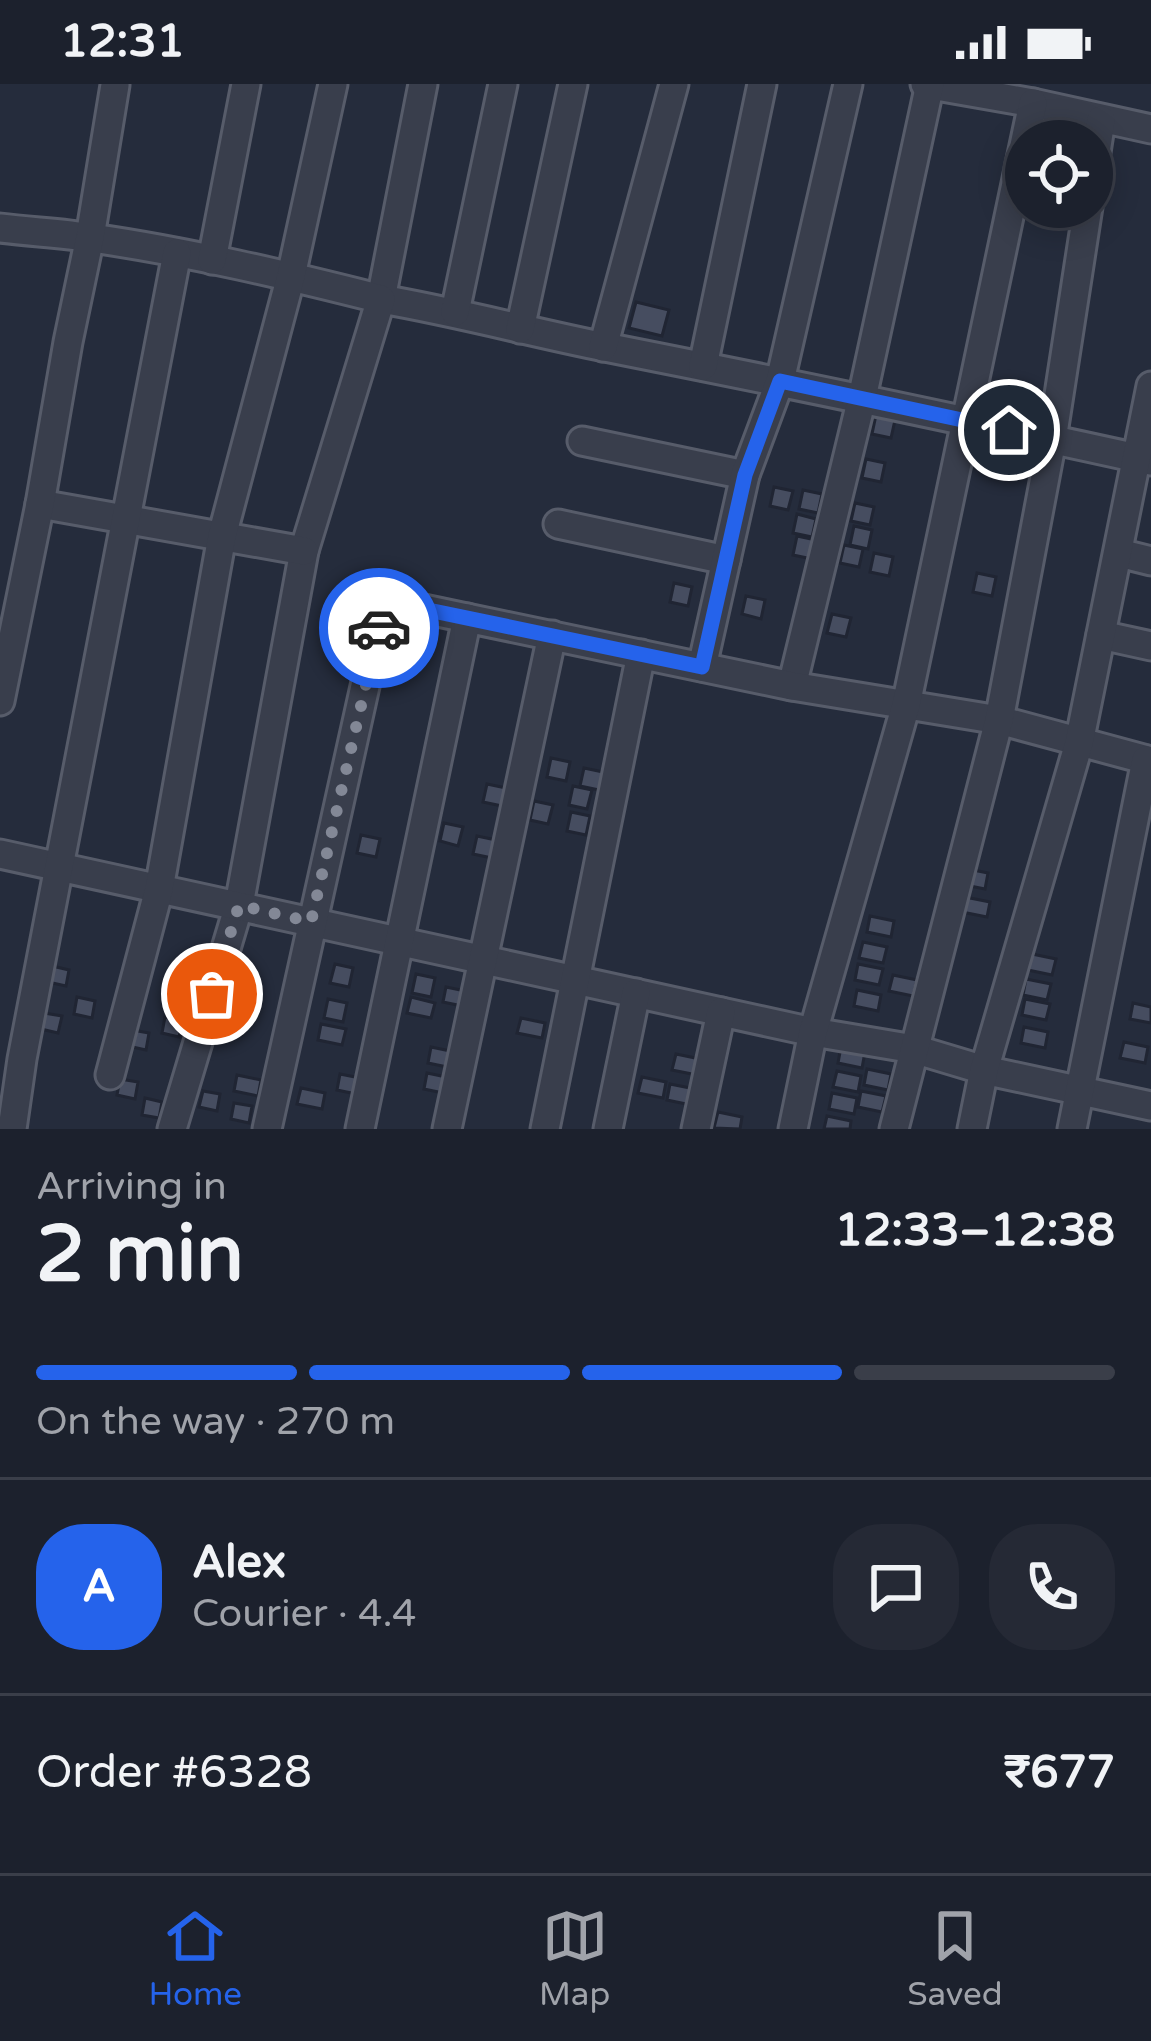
<!DOCTYPE html>
<meta charset="utf-8">
<style>
:root{--surface:#1c212d;--page:#252935;--text:#f1f3f6;--muted:#a0a3aa;--line:#3a3e49;--accent:#2563eb}
body{margin:0;font-family:"Varela Round",sans-serif;background:var(--page);color:var(--text);height:100vh;display:flex;flex-direction:column;font-size:45px;white-space:nowrap}
*{box-sizing:border-box;margin:0}
p{font-size:39px;color:var(--muted)}
.icon{flex:none;width:66px;height:66px;fill:none;stroke:currentColor;stroke-width:2;stroke-linecap:round;stroke-linejoin:round}
.map{position:relative;height:1045px;overflow:hidden}
.panel{display:flex;flex-direction:column;background:var(--surface);flex:1}
.panel>*{flex:none}
.controls{position:absolute;left:1005px;top:36px;display:grid;gap:24px}
.controls a{display:grid;place-items:center;width:108px;height:108px;border-radius:50%;background:var(--surface);box-shadow:0 6px 30px #0003,0 0 0 3px var(--line);font-size:60px}
.pin{position:absolute;display:grid;place-items:center;width:102px;height:102px;color:#fff;margin:-51px;border:6px solid #fff;border-radius:50%;box-shadow:0 3px 12px #0007}
.courier{position:absolute;display:grid;place-items:center;width:120px;height:120px;margin:-60px;border:9px solid #2563eb;border-radius:50%;background:#fff;color:#222;box-shadow:0 3px 15px #0007}
.headline em{font-style:normal;font-weight:700}
.headline div{display:flex;flex-direction:column-reverse}
.headline{display:flex;align-items:center;justify-content:space-between;height:204px;padding:0 36px}
h1{font-size:78px;font-weight:700;line-height:90px}
.bar{display:grid;grid-template-columns:repeat(4,1fr);gap:18px 12px;align-content:center;height:144px;padding:0 36px}
.bar i{height:15px;border-radius:9px;background:var(--line)}
.bar .current{background:var(--accent)}
.bar p{grid-column:span 4}
.line{display:flex;align-items:center;gap:30px;padding:0 36px;border-top:3px solid var(--line)}
.line div{flex:1}
.round{display:grid;place-items:center;flex:none;width:126px;height:126px;border-radius:48px;background:var(--page)}
.status{display:flex;justify-content:space-between;align-items:center;height:84px;padding:0 60px;background:var(--surface);direction:ltr}
.status svg{height:33px;fill:currentColor}
.tabs{display:flex;justify-content:space-around;align-items:center;height:168px;border-top:3px solid var(--line);background:var(--surface);font-size:33px;color:var(--muted)}
.tabs a{display:grid;justify-items:center;gap:6px}
.tabs .current{color:var(--accent)}
.map>svg:first-child{display:block}
</style>
<div class="status"><b>12:31</b><svg viewBox="0 0 49 12"><path d="M0 12V9h3v3zM5 12V6h3v6zM10 12V3h3v9zM15 12V0h3v12zM26 1h20v11H26zM47 4h2v5h-2z"/></svg></div>
<div class="map">
<svg width="1151" height="1045" viewBox="0 0 1151 1045">
<rect width="100%" height="100%" fill="#252c3c"/>
<g fill="#464d60" stroke="#202533" stroke-width="3">
<polygon points="636,218 669,226 662,252 629,244"/>
<polygon points="876,331 895,336 891,354 872,350"/>
<polygon points="866,375 885,379 881,398 862,394"/>
<polygon points="774,403 793,407 788,426 770,422"/>
<polygon points="803,406 822,410 818,429 799,425"/>
<polygon points="855,419 874,423 870,441 851,437"/>
<polygon points="797,430 816,435 812,453 793,449"/>
<polygon points="854,442 872,446 868,465 850,461"/>
<polygon points="797,452 816,456 812,475 793,471"/>
<polygon points="844,461 863,465 859,483 840,479"/>
<polygon points="874,469 893,473 889,492 870,488"/>
<polygon points="977,489 996,493 992,512 973,508"/>
<polygon points="674,499 692,503 688,522 670,518"/>
<polygon points="746,512 765,516 761,535 742,530"/>
<polygon points="832,530 851,534 846,553 827,549"/>
<polygon points="551,674 570,678 566,697 547,693"/>
<polygon points="584,684 603,688 599,706 580,702"/>
<polygon points="487,700 506,704 502,722 483,718"/>
<polygon points="573,702 592,706 587,725 569,721"/>
<polygon points="534,717 553,721 548,740 530,736"/>
<polygon points="571,728 590,732 586,751 567,747"/>
<polygon points="444,739 463,743 458,762 440,757"/>
<polygon points="361,751 380,755 376,773 357,769"/>
<polygon points="477,752 496,756 492,774 473,770"/>
<polygon points="963,784 988,789 985,805 960,800"/>
<polygon points="965,813 990,818 987,833 962,828"/>
<polygon points="870,832 894,837 891,853 867,848"/>
<polygon points="863,858 887,863 883,879 859,874"/>
<polygon points="1032,870 1056,875 1052,891 1028,886"/>
<polygon points="335,880 353,884 349,903 330,899"/>
<polygon points="858,880 883,885 879,901 855,896"/>
<polygon points="52,882 69,886 66,902 48,898"/>
<polygon points="416,890 435,894 431,913 412,909"/>
<polygon points="893,891 917,896 913,912 889,907"/>
<polygon points="1026,895 1051,900 1047,916 1023,911"/>
<polygon points="446,903 470,908 467,923 443,918"/>
<polygon points="857,906 881,911 878,927 854,922"/>
<polygon points="77,913 95,917 92,934 74,930"/>
<polygon points="411,913 435,919 431,934 407,929"/>
<polygon points="328,915 347,919 343,938 324,934"/>
<polygon points="1025,915 1050,920 1046,936 1022,931"/>
<polygon points="1133,919 1151,923 1151,939 1130,935"/>
<polygon points="44,929 62,932 58,949 41,945"/>
<polygon points="165,933 183,936 179,953 162,949"/>
<polygon points="521,934 545,939 542,954 517,949"/>
<polygon points="321,940 346,945 342,961 318,956"/>
<polygon points="1024,943 1048,948 1045,964 1021,959"/>
<polygon points="132,946 149,949 146,966 128,962"/>
<polygon points="1124,958 1148,963 1145,979 1120,974"/>
<polygon points="431,963 455,968 452,984 428,979"/>
<polygon points="841,963 865,968 862,984 838,979"/>
<polygon points="676,970 700,975 697,991 672,986"/>
<polygon points="867,985 891,990 888,1006 864,1001"/>
<polygon points="837,987 861,992 858,1008 833,1003"/>
<polygon points="427,989 451,994 448,1010 424,1005"/>
<polygon points="340,990 365,995 361,1011 337,1006"/>
<polygon points="237,991 261,996 258,1012 234,1007"/>
<polygon points="642,993 666,998 663,1014 638,1009"/>
<polygon points="120,995 138,998 135,1015 117,1011"/>
<polygon points="670,1000 695,1005 691,1021 667,1016"/>
<polygon points="301,1004 325,1009 322,1025 297,1020"/>
<polygon points="203,1007 220,1010 217,1027 199,1023"/>
<polygon points="861,1007 886,1012 882,1028 858,1023"/>
<polygon points="832,1009 857,1014 854,1030 829,1025"/>
<polygon points="145,1014 162,1018 159,1034 142,1031"/>
<polygon points="234,1019 252,1022 249,1039 231,1035"/>
<polygon points="718,1028 742,1033 740,1045 714,1044"/>
<polygon points="827,1032 851,1037 850,1045 824,1045"/>
</g>
<g fill="none" stroke-linecap="round" stroke-linejoin="round">
<g stroke="#575c6a" stroke-width="33">
<g id="minor">
<path d="M423,0L381,215C457,228 530,248 605,263C787,299 969,337 1151,377"/>
<polyline points="925,0 1033,19 1151,45"/>
<polyline points="1092,94 1101,36"/>
<path d="M0,144C31,148 62,149 92,154C189,168 286,191 381,215L304,467L239,821L172,1045"/>
<polyline points="212,176 246,0"/>
<polyline points="455,228 503,0"/>
<polyline points="520,245 573,0"/>
<polyline points="603,263 674,0"/>
<polyline points="703,282 762,0"/>
<polyline points="582,357 745,391"/>
<polyline points="40,420 304,467"/>
<polyline points="558,440 726,476"/>
<polyline points="1119,469 1151,477"/>
<polyline points="1101,551 1151,562"/>
<polyline points="702,583 745,391 780,297 848,0"/>
<polyline points="792,602 862,314 930,0"/>
<polyline points="0,617 40,420 68,258 90,153 115,1"/>
<polyline points="0,770 813,948 914,965 984,986 1151,1022"/>
<polyline points="110,991 159,805 222,452 291,192 333,0"/>
<polyline points="12,1045 22,975 177,169"/>
<path d="M267,1045L377,548C386,531 396,527 414,523L792,602L999,636L1151,677"/>
<polyline points="360,1045 467,534"/>
<polyline points="447,1045 552,551"/>
<polyline points="545,1045 641,570"/>
<polyline points="608,1045 636,909"/>
<polyline points="696,1045 721,928"/>
<polyline points="793,1045 813,948 906,621 1033,19"/>
<polyline points="894,1045 999,636 1052,356 1088,123"/>
<polyline points="972,1045 984,986 1079,659 1151,302"/>
<polyline points="1072,1045 1146,676"/>
</g>
</g>
<use href="#minor" stroke="#393e4c" stroke-width="27"/>
</g>
<g fill="none" stroke-linecap="round" stroke-linejoin="round">
<polyline stroke="#838896" stroke-width="12" stroke-dasharray="0 21.6" points="212,910 239,821 311,838 379,544"/>
<path stroke="#2563eb" stroke-width="15" d="M379,544C387,529 399,526 414,523L702,583L745,391L780,297L1009,346"/>
</g>
</svg>
<div class="controls">
<a><svg class="icon" aria-label="locate" viewBox="0 0 24 24"><circle cx="12" cy="12" r="6"/><path d="M12 2v4M12 18v4M2 12h4M18 12h4"/></svg></a>
</div>
<div class="pin" style="left:212px;top:910px;background:#ea580c"><svg class="icon" aria-label="bag" viewBox="0 0 24 24"><path d="M5 8h14l-1 12H6zM9 8a3 3 0 0 1 6 0"/></svg></div>
<div class="pin" style="left:1009px;top:346px;background:#1f2937"><svg class="icon" aria-label="home" viewBox="0 0 24 24"><path d="M3 11l9-7 9 7M6 9v11h12V9"/></svg></div>
<div class="courier" style="left:379px;top:544px"><svg class="icon" aria-label="car" viewBox="0 0 24 24"><path d="M5 17H2v-5l4-1 3-4h7l3 4 3 1v5h-3M9 17h6M6 11h13"/><circle cx="7" cy="17" r="2"/><circle cx="17" cy="17" r="2"/></svg></div>
</div>
<section class="panel">
<div class="headline"><div><h1>2 min</h1><p>Arriving in</p></div><em>12:33–12:38</em></div>
<div class="bar"><i class="current"></i><i class="current"></i><i class="current"></i><i></i><p>On the way · 270 m</p></div>
<div class="line" style="height:216px"><b class="round" style="background:var(--accent);color:#fff">A</b><div><b>Alex</b><p>Courier · 4.4</p></div><a class="round"><svg class="icon" aria-label="chat" viewBox="0 0 24 24"><path d="M4 5h16v11H9l-5 4z"/></svg></a><a class="round"><svg class="icon" aria-label="phone" viewBox="0 0 24 24"><path d="M5 4h4l2 5-3 2q2 4 5 5l2-3 5 2v4C11 20 4 13 5 4z"/></svg></a></div>
<div class="line" style="height:156px"><div>Order #6328</div><b>₹677</b></div>
</section>
<nav class="tabs">
<a class="current"><svg class="icon" aria-label="home" viewBox="0 0 24 24"><path d="M3 11l9-7 9 7M6 9v11h12V9"/></svg>Home</a>
<a><svg class="icon" aria-label="map" viewBox="0 0 24 24"><path d="M3 6l6-2 6 2 6-2v14l-6 2-6-2-6 2zM9 4v14M15 6v14"/></svg>Map</a>
<a><svg class="icon" aria-label="saved" viewBox="0 0 24 24"><path d="M7 4h10v16l-5-4-5 4z"/></svg>Saved</a>
</nav>
